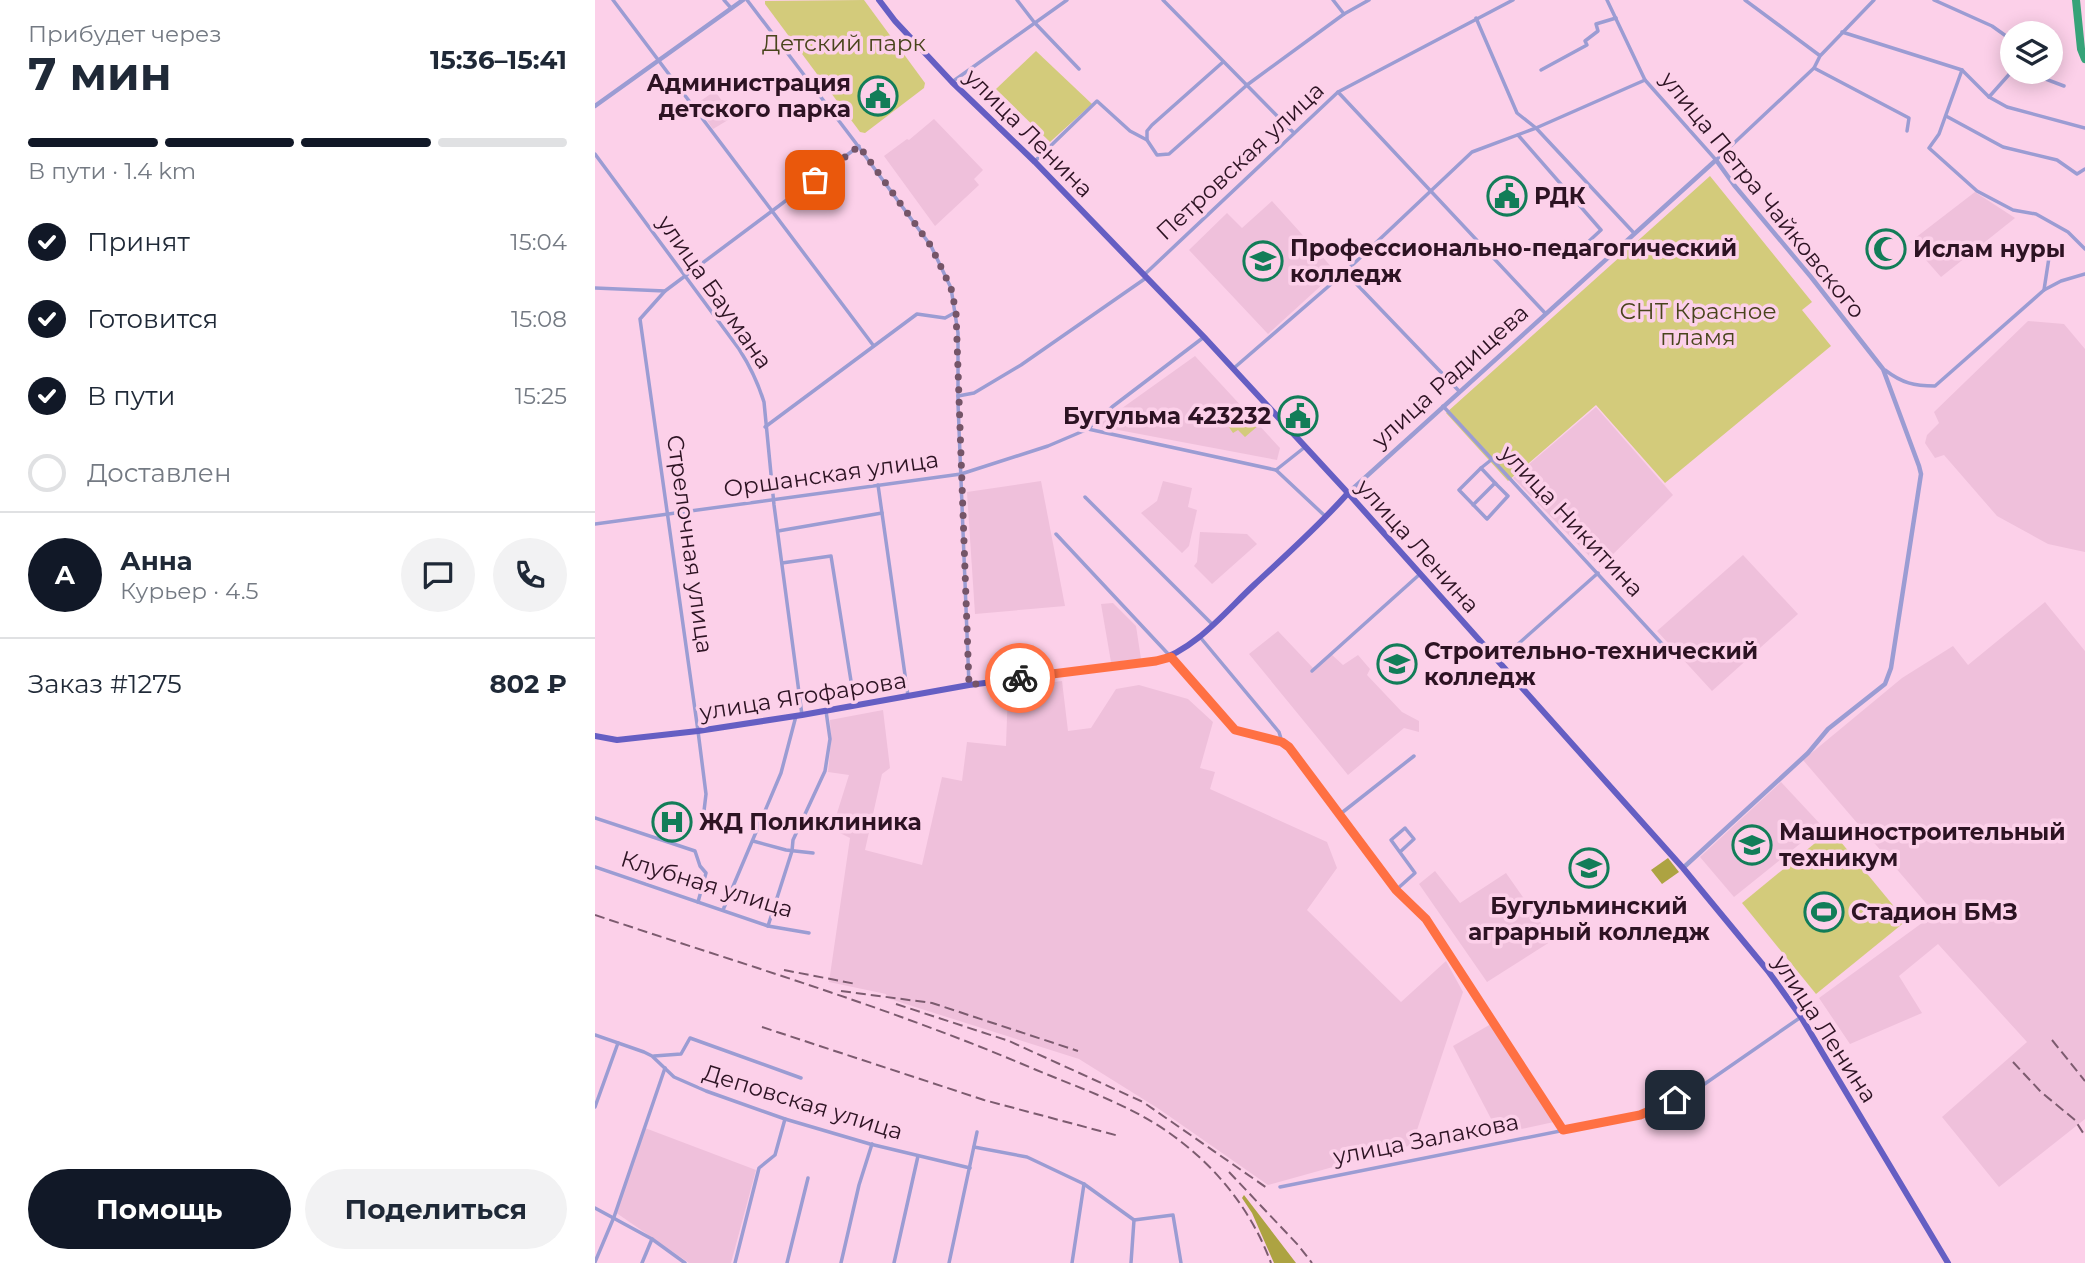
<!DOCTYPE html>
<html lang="ru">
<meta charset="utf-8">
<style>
:root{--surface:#fff;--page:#f2f2f3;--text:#1f2937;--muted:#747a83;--line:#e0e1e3;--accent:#111827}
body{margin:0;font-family:Montserrat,sans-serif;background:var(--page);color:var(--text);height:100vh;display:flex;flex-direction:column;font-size:26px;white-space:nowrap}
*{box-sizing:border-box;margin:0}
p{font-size:23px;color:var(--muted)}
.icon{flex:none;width:38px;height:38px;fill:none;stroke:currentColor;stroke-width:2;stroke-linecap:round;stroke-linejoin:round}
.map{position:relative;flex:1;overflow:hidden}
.panel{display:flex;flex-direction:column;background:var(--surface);width:595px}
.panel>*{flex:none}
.fabs{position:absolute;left:1405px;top:21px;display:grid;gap:14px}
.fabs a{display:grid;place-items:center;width:63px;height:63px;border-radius:50%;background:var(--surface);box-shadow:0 4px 18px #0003;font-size:35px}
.pin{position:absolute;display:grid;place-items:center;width:60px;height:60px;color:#fff;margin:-30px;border-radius:14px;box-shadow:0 4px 10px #0006}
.courier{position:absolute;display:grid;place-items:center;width:70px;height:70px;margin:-35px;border:5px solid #ff7043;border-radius:50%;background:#fff;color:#222;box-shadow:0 2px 9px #0007}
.head em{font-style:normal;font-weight:700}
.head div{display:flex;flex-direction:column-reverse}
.head{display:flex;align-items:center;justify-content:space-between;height:119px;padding:0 28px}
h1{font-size:46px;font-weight:700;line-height:52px}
.bar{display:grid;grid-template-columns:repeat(4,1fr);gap:10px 7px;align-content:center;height:84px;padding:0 28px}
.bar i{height:9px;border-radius:5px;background:var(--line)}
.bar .selected{background:var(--accent)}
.bar p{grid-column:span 4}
.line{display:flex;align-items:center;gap:18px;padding:0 28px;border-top:2px solid var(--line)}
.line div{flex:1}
.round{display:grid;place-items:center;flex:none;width:74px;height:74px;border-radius:37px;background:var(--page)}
ol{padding:0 28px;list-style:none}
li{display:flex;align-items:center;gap:21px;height:77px}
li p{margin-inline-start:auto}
li .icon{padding:7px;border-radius:50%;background:var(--accent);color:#fff;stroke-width:4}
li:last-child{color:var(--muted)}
li i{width:38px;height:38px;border:4px solid var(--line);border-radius:50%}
.cta{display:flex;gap:14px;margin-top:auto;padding:14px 28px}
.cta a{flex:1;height:80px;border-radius:42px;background:var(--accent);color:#fff;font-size:28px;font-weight:700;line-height:80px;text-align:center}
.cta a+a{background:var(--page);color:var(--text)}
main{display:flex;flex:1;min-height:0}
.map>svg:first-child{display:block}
</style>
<main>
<section class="panel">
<div class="head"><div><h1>7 мин</h1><p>Прибудет через</p></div><em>15:36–15:41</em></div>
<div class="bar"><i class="selected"></i><i class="selected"></i><i class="selected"></i><i></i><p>В пути · 1.4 km</p></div>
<ol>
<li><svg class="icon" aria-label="check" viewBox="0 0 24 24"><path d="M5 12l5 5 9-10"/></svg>Принят<p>15:04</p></li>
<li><svg class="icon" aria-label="check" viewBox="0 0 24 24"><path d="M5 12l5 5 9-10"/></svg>Готовится<p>15:08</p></li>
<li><svg class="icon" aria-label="check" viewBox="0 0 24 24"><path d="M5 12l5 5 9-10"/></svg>В пути<p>15:25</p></li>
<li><i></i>Доставлен</li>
</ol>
<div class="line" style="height:126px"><b class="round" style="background:var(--accent);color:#fff">А</b><div><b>Анна</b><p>Курьер · 4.5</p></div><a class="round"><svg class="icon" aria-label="chat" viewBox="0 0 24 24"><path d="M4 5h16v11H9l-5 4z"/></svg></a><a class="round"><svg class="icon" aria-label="phone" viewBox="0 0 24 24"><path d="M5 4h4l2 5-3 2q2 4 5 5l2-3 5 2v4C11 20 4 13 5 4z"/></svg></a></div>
<div class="line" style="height:91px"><div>Заказ #1275</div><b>802 ₽</b></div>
<div class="cta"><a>Помощь</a><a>Поделиться</a></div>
</section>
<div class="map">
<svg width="1490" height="1263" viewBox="0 0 1490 1263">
<rect width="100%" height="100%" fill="#fcd0e9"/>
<g fill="#efc0db">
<polygon points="120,91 138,117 118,129 101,104"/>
<polygon points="339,119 388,170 379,179 384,185 340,226 289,156 312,139 314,140"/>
<polygon points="1380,192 1420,218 1346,277 1315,242"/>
<polygon points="677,201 741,272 673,334 594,250 632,213 647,228"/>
<polygon points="1433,321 1469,324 1490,349 1490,552 1453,544 1402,516 1349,455 1340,458 1330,443 1332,435 1344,423 1339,412"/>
<polygon points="600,356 685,448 682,460 502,426"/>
<polygon points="1001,407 1078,495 1005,567 918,478"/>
<polygon points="446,481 470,606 380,614 372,492"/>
<polygon points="568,481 597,488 593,507 602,510 594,546 587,553 546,513 562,501"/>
<polygon points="605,532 652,534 662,544 617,584 599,566 602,562"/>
<polygon points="1148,555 1203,614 1117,691 1062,631"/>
<polygon points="1450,602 1490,651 1490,1119 1404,1187 1347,1117 1432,1042 1343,944 1304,976 1327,1013 1255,1044 1224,998 1327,923 1336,909 1208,760 1307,678 1358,646 1373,665"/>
<polygon points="518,603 541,626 546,659 516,662 506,604"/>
<polygon points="683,631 718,668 735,653 748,665 763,655 775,669 772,675 807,712 824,721 824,732 809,728 753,775 654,654"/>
<polygon points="467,681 473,731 496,728 521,689 544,685 593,699 618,722 605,768 620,772 615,789 732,842 742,868 712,910 806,1002 851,961 868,992 817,1145 673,1185 564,1109 484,1059 292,998 291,994 234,982 255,838 237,829 254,775 233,772 236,741 235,720 288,710 295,768 287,774 270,850 327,865 347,777 367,781 372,742 411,746 413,688"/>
<polygon points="1186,782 1227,826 1139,897 1105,857"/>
<polygon points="840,871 865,903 911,873 958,940 892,982 824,884"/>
<polygon points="896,1024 959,1122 904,1134 858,1046"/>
<polygon points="50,1128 161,1170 136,1263 94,1263 20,1212"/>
</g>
<g fill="#d3cb7b">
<polygon points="269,0 330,83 329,88 270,133 265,132 170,4 170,1"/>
<polygon points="441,51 497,104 455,142 401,89"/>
<polygon points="1115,176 1217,302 1207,310 1236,346 1070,483 1001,405 913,481 851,413"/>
<polygon points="648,409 664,425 650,437 643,430 638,433 631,423"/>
<polygon points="1236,830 1311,921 1221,994 1147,903"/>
</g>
<g fill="#ada342">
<polygon points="1073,858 1084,872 1067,884 1056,870"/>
<polygon points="649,1195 701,1263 679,1263 657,1213 647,1198"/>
</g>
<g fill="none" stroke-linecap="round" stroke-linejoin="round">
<polyline stroke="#36a378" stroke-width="8" points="1481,0 1486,49 1490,59"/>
<g stroke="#9b9cd3" stroke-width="3.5">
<polyline points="18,0 278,345"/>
<polyline points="129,0 136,8"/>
<polyline points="152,0 260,142 336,246 356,288 363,333 363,403 374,685"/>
<polyline points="422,0 439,22 484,69"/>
<polyline points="568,0 699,133"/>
<polyline points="738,0 749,14"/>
<polyline points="1012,0 1050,80 1121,160 1219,68 1225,56 1279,0"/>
<polyline points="1150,0 1224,55"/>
<polyline points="1339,0 1397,26 1418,41"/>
<polyline points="881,18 922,113 941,128 1038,232"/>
<polyline points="1247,32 1367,70 1394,97 1412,107 1490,128"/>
<polyline points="1456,51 1460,50"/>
<polyline points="1219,68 1314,118 1312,131"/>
<polyline points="946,70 992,45 990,41 1003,31 1001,24 1021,18"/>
<polyline points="1367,70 1344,134 1334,148 1382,191 1418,210 1441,214 1473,232 1490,249"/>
<polyline points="1432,72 1469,86"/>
<polyline points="357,82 472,0"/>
<polyline points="743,92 950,313"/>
<polyline points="1394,97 1418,70"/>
<polyline points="1351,116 1408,147 1462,160 1482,174 1490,169"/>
<polyline points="923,135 1006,230 979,255"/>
<polyline points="552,140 552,131 557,125 628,62"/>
<path d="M0,154L144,349C155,366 163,383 169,402L179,505L207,715"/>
<polyline points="441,160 502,101 535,131 552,140 562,155 574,154 652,85 749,14 774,0"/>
<polyline points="750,272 864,391"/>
<polyline points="550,274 743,92 918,0"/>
<polyline points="0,288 70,291"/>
<polyline points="1449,290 1455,251"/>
<polyline points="639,368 750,272 877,152 941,128 1050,80"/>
<path d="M1290,370C1307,383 1319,386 1340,386L1449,290L1466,281L1490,274"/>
<polyline points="363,396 379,393 426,365 551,278"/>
<polyline points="848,406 1081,659"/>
<polyline points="170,427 322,314 350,318 361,312"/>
<polyline points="493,429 517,407 609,337"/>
<polyline points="896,460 886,468 901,484"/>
<polyline points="681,470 730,516"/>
<polyline points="283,485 313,696"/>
<polyline points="490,497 617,624"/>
<polyline points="878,505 900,483 913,496 892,519 864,490 886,468"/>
<polyline points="0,524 366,474 453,446 493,429 681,470 710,447"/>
<polyline points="183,531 287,513"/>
<polyline points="461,534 576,657 640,730 687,742 694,747 801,890 831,919 968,1131"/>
<polyline points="187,563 236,556 260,706"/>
<polyline points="605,637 684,732 687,742"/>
<polyline points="904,661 1003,573"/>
<polyline points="717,671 825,574"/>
<polyline points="109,811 111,794 103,731 45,319 70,291 264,146"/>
<polyline points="744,815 819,756"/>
<polyline points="0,818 100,851 105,866 111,873 103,902"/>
<polyline points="158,841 191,850 218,853"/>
<polyline points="0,867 173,926 214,933"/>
<polyline points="801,890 820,873 796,840 810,828 819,839 805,852"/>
<polyline points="128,910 186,773 201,716"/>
<polyline points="173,926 197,851 198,840 230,771 235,739 231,711"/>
<polyline points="0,1035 49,1052 57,1056 79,1077 111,1091 190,1119 275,1144 375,1168"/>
<polyline points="59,1056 86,1054 95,1038 206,1078"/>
<polyline points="0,1107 23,1043"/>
<polyline points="379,1147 432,1157 489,1184 539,1220 578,1215 586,1263"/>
<polyline points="685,1187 1045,1115 1098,1092 1206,1017"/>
<polyline points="0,1208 57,1239 90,1263"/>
<polyline points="0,1262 19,1217 70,1068"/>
<polyline points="47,1263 57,1239"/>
<polyline points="140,1263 164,1168 180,1155 190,1119"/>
<polyline points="192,1263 213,1178"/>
<polyline points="246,1263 264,1185 277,1144"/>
<polyline points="299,1263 323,1156"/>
<polyline points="354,1263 382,1132"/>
<polyline points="477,1263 489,1184"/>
<polyline points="536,1263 539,1220"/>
</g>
<g stroke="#9b9cd3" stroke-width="4.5">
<polyline points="0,106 148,0"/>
<polyline points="753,493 1121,160 1139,185 1216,277 1288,369 1324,466 1326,474 1296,668 1290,684 1233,729 1213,753 1088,868"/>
</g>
<g stroke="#655ec3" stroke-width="6">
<polyline points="284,0 300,21 357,82 440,162 609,337 753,493 1088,868 1173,971 1206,1017 1353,1263"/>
<path d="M0,736L22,740L103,731L207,715L374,685L561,661C600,650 630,612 659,585C691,555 724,526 753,493"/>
</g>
<g stroke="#7c5b6f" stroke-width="2" stroke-dasharray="10 5" stroke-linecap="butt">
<path d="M0,915C147,964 297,1008 439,1069C484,1088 533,1104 573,1132C620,1165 656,1209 676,1263"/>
<polyline points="189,970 261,984"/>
<polyline points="246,991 337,1003 483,1051"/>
<polyline points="301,1004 414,1041 548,1102 672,1188"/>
<polyline points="167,1027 389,1100 524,1136"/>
<polyline points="1457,1040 1490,1081"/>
<polyline points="1418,1062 1446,1092 1480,1120 1490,1136"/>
<polyline points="634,1172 703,1245 717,1263"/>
</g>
</g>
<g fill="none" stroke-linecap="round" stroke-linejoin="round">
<polyline stroke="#755568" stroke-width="7" stroke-dasharray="0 12.6" points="220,180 264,146 336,246 356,288 361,312 374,685 425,678"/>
<polyline stroke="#ff7043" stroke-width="9" points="425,678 561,661 576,657 640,730 687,742 694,747 801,890 831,919 968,1130 1045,1115 1080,1100"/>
</g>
<defs>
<g id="civic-ring" transform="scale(2.0125)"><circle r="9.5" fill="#fcd0e9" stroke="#127d58" stroke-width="1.5"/><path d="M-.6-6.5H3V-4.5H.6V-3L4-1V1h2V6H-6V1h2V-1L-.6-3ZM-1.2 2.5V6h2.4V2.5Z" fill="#127d58"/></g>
<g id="mosque-ring" transform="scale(2.0125)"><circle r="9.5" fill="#fcd0e9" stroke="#127d58" stroke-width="1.5"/><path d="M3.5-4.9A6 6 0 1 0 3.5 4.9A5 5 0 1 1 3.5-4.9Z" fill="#127d58"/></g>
<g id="university-ring" transform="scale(2.0125)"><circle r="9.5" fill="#fcd0e9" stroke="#127d58" stroke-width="1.5"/><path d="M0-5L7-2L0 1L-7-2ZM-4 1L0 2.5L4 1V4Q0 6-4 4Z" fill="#127d58"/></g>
<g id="hospital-ring" transform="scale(2.0125)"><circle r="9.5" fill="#fcd0e9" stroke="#127d58" stroke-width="1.5"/><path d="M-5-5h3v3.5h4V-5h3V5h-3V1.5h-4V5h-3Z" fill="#127d58"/></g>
<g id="stadium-ring" transform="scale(2.0125)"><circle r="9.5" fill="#fcd0e9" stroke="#127d58" stroke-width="1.5"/><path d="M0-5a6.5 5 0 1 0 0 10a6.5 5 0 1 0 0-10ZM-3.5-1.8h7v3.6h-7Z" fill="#127d58"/></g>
</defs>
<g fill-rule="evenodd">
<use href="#civic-ring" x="283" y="96"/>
<use href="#civic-ring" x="912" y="196"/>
<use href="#mosque-ring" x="1291" y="249"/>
<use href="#university-ring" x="668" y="261"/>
<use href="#civic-ring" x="703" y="416"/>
<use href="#university-ring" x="802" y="664"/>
<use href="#hospital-ring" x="77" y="822"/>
<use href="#university-ring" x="1157" y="845"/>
<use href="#university-ring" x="994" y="868"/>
<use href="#stadium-ring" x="1229" y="912"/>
</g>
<g text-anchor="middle" stroke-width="7" stroke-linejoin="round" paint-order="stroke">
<g font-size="23" fill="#49441c" stroke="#fcd0e9">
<text x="249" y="51">Детский парк</text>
<text x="1103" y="319">СНТ Красное<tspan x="1103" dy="26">пламя</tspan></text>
</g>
<g font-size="23" font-weight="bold" fill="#2d1323" stroke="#fcd0e9" text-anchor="start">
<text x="256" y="91" text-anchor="end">Администрация<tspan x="256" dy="26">детского парка</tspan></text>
<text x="939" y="204">РДК</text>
<text x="695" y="256">Профессионально-педагогический<tspan x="695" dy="26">колледж</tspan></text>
<text x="1318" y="257">Ислам нуры</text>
<text x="676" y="424" text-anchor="end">Бугульма 423232</text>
<text x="829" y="659">Строительно-технический<tspan x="829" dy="26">колледж</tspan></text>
<text x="104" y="830">ЖД Поликлиника</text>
<text x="1184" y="840">Машиностроительный<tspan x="1184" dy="26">техникум</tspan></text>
<text x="994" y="914" text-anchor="middle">Бугульминский<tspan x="994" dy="26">аграрный колледж</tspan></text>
<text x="1256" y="920">Стадион БМЗ</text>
</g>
<g font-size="23" fill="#2d1323" stroke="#fcd0e9">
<text transform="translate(434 133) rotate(45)" y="8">улица Ленина</text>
<text transform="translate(645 161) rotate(-43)" y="8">Петровская улица</text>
<text transform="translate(1168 195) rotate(51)" y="8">улица Петра Чайковского</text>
<text transform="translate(120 292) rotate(55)" y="8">улица Баумана</text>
<text transform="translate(855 376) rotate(-42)" y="8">улица Радищева</text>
<text transform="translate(236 474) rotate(-8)" y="8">Оршанская улица</text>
<text transform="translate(977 521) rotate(47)" y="8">улица Никитина</text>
<text transform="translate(95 544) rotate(82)" y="8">Стрелочная улица</text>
<text transform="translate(823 546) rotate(48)" y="8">улица Ленина</text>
<text transform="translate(208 696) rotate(-9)" y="8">улица Ягофарова</text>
<text transform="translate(112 884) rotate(17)" y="8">Клубная улица</text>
<text transform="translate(1230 1029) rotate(57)" y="8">улица Ленина</text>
<text transform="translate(208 1102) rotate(17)" y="8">Деповская улица</text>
<text transform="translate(831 1139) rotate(-11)" y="8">улица Залакова</text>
</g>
</g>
</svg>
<div class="fabs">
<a><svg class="icon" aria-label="layers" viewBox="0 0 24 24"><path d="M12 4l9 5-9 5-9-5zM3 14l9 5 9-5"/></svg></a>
</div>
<div class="pin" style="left:220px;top:180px;background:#ea580c"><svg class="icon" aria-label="bag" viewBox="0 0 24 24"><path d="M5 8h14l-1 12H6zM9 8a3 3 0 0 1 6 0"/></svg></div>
<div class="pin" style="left:1080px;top:1100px;background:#1f2937"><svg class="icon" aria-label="home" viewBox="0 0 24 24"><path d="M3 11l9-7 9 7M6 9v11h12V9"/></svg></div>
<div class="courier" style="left:425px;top:678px"><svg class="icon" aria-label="bike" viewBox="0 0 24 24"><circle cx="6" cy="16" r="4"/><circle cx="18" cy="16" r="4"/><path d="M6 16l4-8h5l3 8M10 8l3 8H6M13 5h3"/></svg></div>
</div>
</main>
